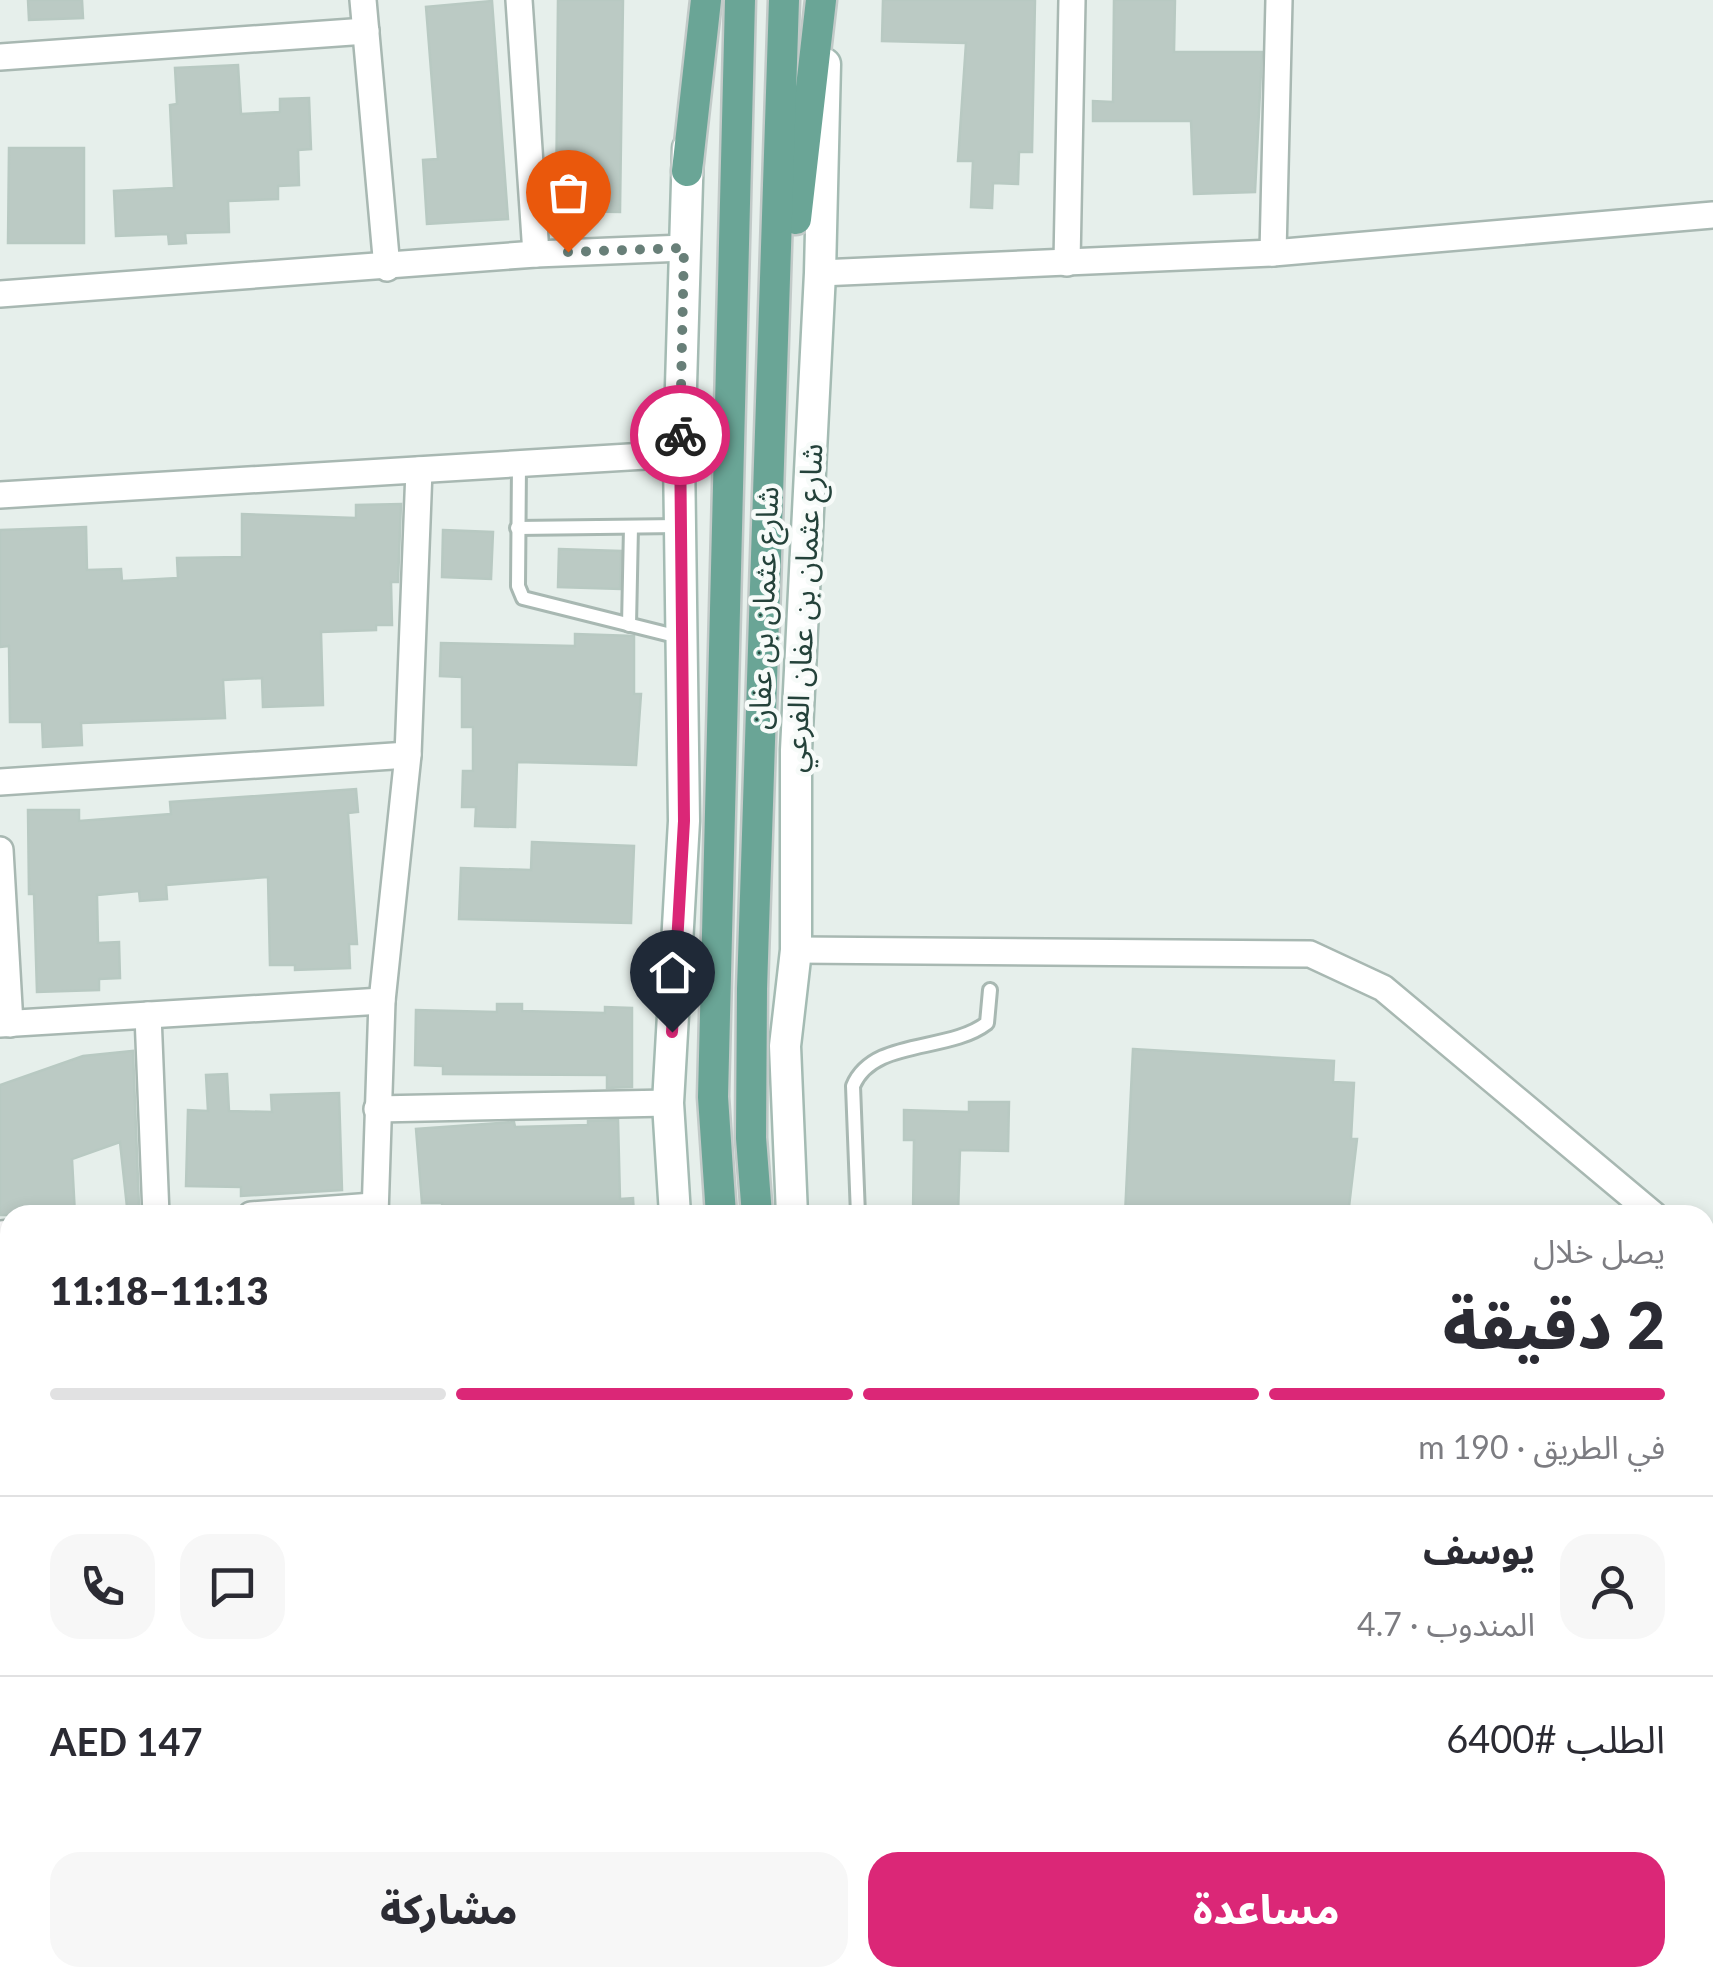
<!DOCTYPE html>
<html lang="ar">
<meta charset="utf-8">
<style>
:root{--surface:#fff;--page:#f7f7f7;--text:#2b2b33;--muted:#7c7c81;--line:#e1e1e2;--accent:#db2777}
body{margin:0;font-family:Lato,"Noto Sans Arabic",sans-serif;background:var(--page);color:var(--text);direction:rtl;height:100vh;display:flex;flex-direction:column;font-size:38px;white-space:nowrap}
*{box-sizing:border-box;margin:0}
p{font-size:32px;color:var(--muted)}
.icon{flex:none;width:55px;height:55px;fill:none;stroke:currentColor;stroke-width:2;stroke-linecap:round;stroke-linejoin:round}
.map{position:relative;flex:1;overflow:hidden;direction:ltr}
.details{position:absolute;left:0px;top:1205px;width:1715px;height:782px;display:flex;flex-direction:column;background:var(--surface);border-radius:30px 30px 0 0;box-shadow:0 5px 15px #0003;direction:rtl}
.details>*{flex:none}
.pin{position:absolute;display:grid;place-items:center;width:85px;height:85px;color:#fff;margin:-102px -42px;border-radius:50% 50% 50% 0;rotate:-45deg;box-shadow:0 0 10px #0007}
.pin .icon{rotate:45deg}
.courier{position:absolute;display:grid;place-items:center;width:100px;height:100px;margin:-50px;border:8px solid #db2777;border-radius:50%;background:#fff;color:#222;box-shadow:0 2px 12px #0007}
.head em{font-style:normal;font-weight:800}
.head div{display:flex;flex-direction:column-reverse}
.head{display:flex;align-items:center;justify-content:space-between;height:170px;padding:0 50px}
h1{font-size:65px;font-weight:800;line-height:75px}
.bar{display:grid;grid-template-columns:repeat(4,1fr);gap:15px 10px;align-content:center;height:120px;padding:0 50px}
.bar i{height:12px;border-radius:8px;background:var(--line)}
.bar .selected{background:var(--accent)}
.bar p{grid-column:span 4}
.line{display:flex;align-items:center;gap:25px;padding:0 50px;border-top:2px solid var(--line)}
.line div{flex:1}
.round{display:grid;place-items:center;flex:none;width:105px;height:105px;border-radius:30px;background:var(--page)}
.button{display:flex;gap:20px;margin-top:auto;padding:20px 50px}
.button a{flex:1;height:115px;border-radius:30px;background:var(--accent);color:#fff;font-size:40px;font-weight:800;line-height:115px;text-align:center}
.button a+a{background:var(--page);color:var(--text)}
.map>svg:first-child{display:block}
</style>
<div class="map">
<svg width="1713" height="1986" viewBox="0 0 1713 1986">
<rect width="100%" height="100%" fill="#e6efeb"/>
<g fill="#bbcac4" stroke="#b8c9c2" stroke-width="2.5">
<polygon points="28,0 82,0 83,18 29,20"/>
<polygon points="558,0 623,0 620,212 556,211"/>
<polygon points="883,0 1035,0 1032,152 1019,152 1018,184 993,183 992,208 971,207 973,161 958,161 966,43 882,41"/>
<polygon points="1114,0 1175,0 1174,52 1262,52 1255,192 1194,194 1191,121 1093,121 1093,101 1113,102"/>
<polygon points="492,1 508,219 427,224 423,160 438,159 426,7"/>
<polygon points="238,65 241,114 280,112 280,99 309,98 311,149 298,150 299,185 278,186 278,199 228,201 229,232 185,233 186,243 169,244 168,234 116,236 114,191 174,188 170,105 177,104 175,68"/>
<polygon points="9,148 84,148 84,243 8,243"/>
<polygon points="401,504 398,582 391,582 392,625 376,625 376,630 321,632 323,705 263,707 262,678 223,680 225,718 81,723 82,745 43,747 42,722 10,722 9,646 0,647 0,530 86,527 87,570 121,569 122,581 178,578 177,558 242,557 242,514 356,518 356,505"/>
<polygon points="443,530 493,532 491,579 442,577"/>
<polygon points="559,549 621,551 620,589 558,587"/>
<polygon points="575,634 634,636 634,694 641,694 636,765 517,762 515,827 475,826 476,807 462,807 463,771 473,771 473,727 462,727 462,677 440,676 441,643 575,646"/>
<polygon points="356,789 358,812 348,813 357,944 349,944 350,968 295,970 295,965 270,965 268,877 166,885 167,899 140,901 139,891 97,895 98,943 119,942 120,978 99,979 99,990 37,992 34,894 29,894 28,810 79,810 79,821 171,814 170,802"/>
<polygon points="532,842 634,846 631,923 459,919 461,868 531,870"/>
<polygon points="497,1004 522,1004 522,1011 605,1013 605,1007 632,1008 632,1087 607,1088 607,1075 443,1074 443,1066 415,1065 416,1010 497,1012"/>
<polygon points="1133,1049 1334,1061 1333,1082 1354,1083 1351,1139 1357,1139 1348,1215 1125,1215"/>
<polygon points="133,1051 139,1206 127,1207 120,1142 72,1159 75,1215 0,1215 0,1085 83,1056"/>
<polygon points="227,1074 229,1111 272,1112 271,1095 339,1093 342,1190 241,1196 241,1187 186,1186 188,1110 208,1111 206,1075"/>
<polygon points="969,1102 1009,1102 1008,1151 960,1150 958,1215 913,1215 914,1140 904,1140 904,1110 969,1112"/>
<polygon points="618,1120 620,1199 633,1198 634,1215 443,1215 442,1203 422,1203 416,1129 514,1122 515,1127 588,1125 588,1121"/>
</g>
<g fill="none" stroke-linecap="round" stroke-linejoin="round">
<g stroke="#a8b8b2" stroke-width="18">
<g id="lane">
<polyline points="519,465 518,586 523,598 679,637"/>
<polyline points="517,528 679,526"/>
<polyline points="629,625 631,527"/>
<path d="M858,1215L853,1086C873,1038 948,1053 987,1023L990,990"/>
<polyline points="75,1978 75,1986"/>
</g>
</g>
<g stroke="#a8b8b2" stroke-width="30">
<g id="street">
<polyline points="363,0 387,268"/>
<polyline points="519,0 536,254"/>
<polyline points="0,57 366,31"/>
<polyline points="1273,253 1279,0"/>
<polyline points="1067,263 1072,0"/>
<polyline points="820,273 1273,253 1713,215"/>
<polyline points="0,294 536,254 684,248"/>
<polyline points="0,495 679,454"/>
<polyline points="0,782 408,755"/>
<polyline points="0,850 10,1024"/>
<polyline points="796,950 1310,954 1383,988 1654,1215"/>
<polyline points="148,1015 156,1215"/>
<polyline points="0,1024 382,1001"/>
<polyline points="377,1109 668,1103"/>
<polyline points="251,1215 373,1206"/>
<polyline points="375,1215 382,1001 408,755 419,470"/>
<polyline points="0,1234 10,1233"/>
<polyline points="1705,1257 1713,1263"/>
<polyline points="0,1265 10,1282"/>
<polyline points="1705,1473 1713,1440"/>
<polyline points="0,1499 10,1508"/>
<polyline points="1595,1986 1597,1978"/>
</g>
</g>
<g stroke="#a4bbb3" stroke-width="35">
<g id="secondary">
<polyline points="675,1215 668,1103 684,821 679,454 688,148"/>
<polyline points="792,1215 785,1046 796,950 796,750 820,273 825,64"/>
<polyline points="0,1729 10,1738"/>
<polyline points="0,1861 10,1870"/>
<polyline points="149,1978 161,1986"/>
<polyline points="332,1978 344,1986"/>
<polyline points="831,1978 832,1986"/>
<polyline points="939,1978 940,1986"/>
</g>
</g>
<g stroke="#c2cac8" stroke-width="35">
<g id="primary">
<polyline points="687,171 706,0"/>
<polyline points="796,219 821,0"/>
<polyline points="721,1215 713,1097 740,0"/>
<polyline points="757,1215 751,1138 752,989 784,0"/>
<polyline points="0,1766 10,1774"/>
<polyline points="0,1815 10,1823"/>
<polyline points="219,1978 231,1986"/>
<polyline points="281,1978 293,1986"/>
<polyline points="873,1978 874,1986"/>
<polyline points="909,1978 910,1986"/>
</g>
</g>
<use href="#lane" stroke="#fff" stroke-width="12"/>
<use href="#street" stroke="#fff" stroke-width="25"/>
<use href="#secondary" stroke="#fff" stroke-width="30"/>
<use href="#primary" stroke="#6aa596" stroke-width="30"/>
</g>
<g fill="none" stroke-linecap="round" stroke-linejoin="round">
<polyline stroke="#687f78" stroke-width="10" stroke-dasharray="0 18" points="568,252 684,248 680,435"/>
<polyline stroke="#db2777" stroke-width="12" points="672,1032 684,821 680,435"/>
</g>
<g text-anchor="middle" stroke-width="9" stroke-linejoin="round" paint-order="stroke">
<g font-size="30" fill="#24423a" stroke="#f7fbf9">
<text transform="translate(764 608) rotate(-88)" y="10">شارع عثمان بن عفان</text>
<text transform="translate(804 608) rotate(-87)" y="10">شارع عثمان بن عفان الفرعي</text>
</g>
</g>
</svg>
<div class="pin" style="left:568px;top:252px;background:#ea580c"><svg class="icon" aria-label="bag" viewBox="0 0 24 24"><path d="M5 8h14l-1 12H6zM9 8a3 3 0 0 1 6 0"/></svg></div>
<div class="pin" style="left:672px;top:1032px;background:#1f2937"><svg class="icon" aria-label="home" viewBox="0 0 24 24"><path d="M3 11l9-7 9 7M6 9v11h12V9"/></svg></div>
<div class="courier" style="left:680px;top:435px"><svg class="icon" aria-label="bike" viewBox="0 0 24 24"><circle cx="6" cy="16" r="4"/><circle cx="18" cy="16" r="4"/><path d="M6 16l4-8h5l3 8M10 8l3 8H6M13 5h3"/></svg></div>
<section class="details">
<div class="head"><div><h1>2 دقيقة</h1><p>يصل خلال</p></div><em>11:13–11:18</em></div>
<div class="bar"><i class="selected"></i><i class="selected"></i><i class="selected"></i><i></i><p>في الطريق · 190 m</p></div>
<div class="line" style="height:180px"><a class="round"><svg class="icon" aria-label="person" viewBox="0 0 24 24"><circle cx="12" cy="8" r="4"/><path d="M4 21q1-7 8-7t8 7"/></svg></a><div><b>يوسف</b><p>المندوب · 4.7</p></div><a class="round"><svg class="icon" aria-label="chat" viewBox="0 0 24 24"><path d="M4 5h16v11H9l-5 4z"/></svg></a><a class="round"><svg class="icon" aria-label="phone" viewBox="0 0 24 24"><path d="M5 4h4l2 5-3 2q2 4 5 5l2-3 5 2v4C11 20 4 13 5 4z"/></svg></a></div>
<div class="line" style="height:130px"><div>الطلب #6400</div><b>AED 147</b></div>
<div class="button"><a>مساعدة</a><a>مشاركة</a></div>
</section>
</div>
